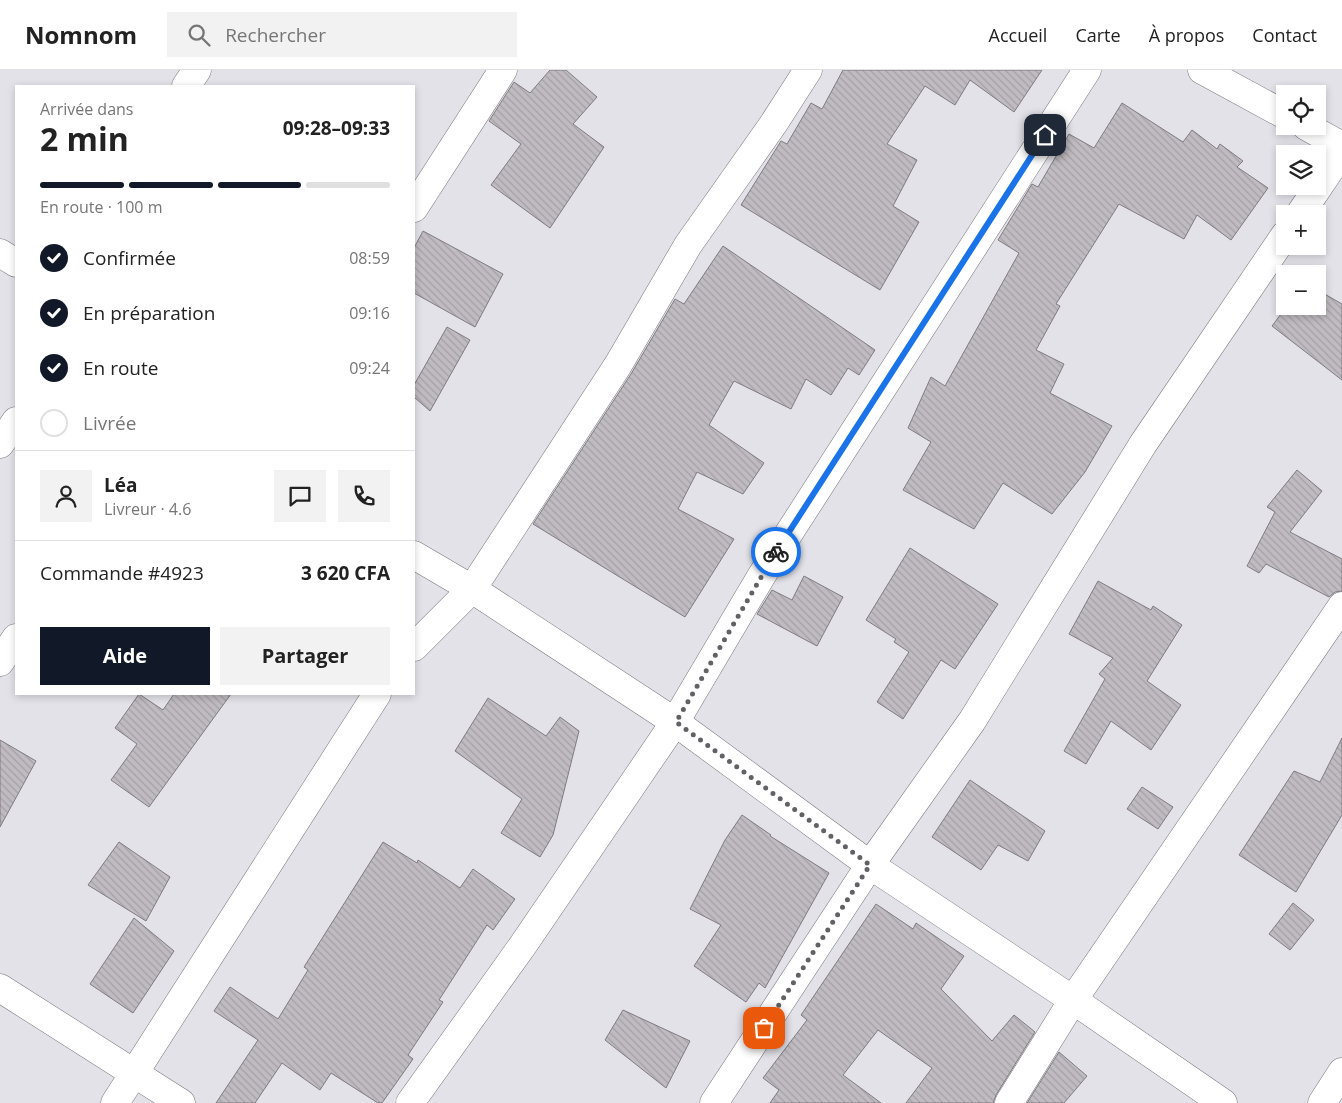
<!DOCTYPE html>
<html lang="fr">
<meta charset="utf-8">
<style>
:root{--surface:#fff;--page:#f2f2f2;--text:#222;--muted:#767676;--line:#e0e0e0;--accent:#111827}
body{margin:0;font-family:"Open Sans",sans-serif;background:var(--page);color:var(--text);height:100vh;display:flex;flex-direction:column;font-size:19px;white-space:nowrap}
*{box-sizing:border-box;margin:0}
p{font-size:16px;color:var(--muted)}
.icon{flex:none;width:28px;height:28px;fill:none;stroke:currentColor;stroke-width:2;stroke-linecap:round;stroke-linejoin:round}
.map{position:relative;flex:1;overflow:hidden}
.sheet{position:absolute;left:15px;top:15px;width:400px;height:610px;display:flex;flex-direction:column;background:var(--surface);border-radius:0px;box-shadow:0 2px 8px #0003}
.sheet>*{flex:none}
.controls{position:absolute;left:1276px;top:15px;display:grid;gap:10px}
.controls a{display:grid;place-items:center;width:50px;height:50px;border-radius:0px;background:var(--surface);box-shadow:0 2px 8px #0003;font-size:25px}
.pin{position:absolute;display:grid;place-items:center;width:42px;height:42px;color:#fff;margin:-21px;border-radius:10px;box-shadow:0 2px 8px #0006}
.courier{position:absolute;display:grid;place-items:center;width:50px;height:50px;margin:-25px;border:4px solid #1a73e8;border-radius:50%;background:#fff;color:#222;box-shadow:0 1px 6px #0007}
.head em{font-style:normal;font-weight:700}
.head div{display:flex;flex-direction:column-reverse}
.head{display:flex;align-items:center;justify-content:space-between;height:85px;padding:0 25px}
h1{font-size:32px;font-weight:700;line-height:38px}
.bar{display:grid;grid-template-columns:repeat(4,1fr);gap:8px 5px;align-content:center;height:60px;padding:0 25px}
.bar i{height:6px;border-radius:4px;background:var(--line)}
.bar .on{background:var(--accent)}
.bar p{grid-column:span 4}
.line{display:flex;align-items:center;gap:12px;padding:0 25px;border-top:1px solid var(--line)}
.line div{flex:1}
.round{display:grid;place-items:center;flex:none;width:52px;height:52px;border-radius:0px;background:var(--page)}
ol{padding:0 25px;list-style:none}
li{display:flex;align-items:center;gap:15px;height:55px}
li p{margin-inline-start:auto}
li .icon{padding:5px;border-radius:50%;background:var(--accent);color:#fff;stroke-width:4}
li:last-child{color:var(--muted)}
li i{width:28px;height:28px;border:2px solid var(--line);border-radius:50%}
.button{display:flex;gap:10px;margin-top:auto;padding:10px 25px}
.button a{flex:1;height:58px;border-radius:0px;background:var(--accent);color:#fff;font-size:20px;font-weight:700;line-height:58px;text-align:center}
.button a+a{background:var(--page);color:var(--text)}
header{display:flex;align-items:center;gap:30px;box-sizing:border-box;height:70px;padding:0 25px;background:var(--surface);border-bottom:1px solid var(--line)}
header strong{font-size:24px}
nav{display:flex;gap:28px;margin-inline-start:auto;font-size:18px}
.search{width:350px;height:45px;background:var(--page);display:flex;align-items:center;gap:12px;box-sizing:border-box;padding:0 18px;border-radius:0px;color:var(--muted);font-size:19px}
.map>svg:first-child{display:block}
</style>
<header>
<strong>Nomnom</strong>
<div class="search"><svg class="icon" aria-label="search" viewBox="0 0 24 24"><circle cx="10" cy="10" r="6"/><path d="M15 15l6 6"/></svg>Rechercher</div>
<nav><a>Accueil</a><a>Carte</a><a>À propos</a><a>Contact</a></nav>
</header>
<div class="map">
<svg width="1342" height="1033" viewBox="0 0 1342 1033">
<defs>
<pattern id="building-back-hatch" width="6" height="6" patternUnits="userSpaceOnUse" patternTransform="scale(1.25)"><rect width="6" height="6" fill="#bfbbc0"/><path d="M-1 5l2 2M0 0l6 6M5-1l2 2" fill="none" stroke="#a4a0a5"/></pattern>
</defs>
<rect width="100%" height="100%" fill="#e3e2e9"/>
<g fill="url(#building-back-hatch)" stroke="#7f7b80">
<polygon points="550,0 566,0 597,27 573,54 604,77 550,158 491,115 521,74 489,51 514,12 530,23"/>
<polygon points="843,0 1042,0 1014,42 970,10 955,35 925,16 887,74 917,90 893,136 919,152 880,220 741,135 781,71 787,74 811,33 822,39"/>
<polygon points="1122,33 1183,72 1192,60 1217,79 1220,74 1243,91 1237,97 1268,118 1231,170 1197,145 1184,169 1119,134 1056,234 1060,236 1036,280 1064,294 1050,323 1112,356 1085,402 1052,444 1003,413 974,459 903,420 931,372 908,358 931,307 945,316 1019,183 998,170 1032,114 1038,117 1069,64 1094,78"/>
<polygon points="423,161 503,204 475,257 414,223 414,178"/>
<polygon points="723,176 875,280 859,305 848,298 831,325 806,309 791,339 734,311 709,355 764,393 743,424 697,402 678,439 734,469 685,547 533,454 631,304 675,229 684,234"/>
<polygon points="1321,222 1342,234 1342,310 1272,256 1287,236 1318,236 1318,228"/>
<polygon points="447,257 470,270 430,341 414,327 414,315"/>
<polygon points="1297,400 1322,421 1290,462 1342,489 1342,521 1335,522 1329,527 1266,494 1259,503 1247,496 1275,442 1267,437"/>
<polygon points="910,478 998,534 955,599 941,590 903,649 877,632 909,582 894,572 896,569 866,550"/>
<polygon points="804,506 843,527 817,576 757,544 772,520 792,530"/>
<polygon points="1098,511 1151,540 1153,536 1182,555 1147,611 1181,635 1151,680 1111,651 1086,694 1064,681 1105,609 1099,604 1113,588 1069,564"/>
<polygon points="139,624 163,640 174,624 231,624 149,737 111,710 137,674 115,658"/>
<polygon points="488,628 546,666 560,647 579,661 553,765 540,787 501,763 522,729 455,681"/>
<polygon points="1342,668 1342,745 1296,822 1239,785 1294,701 1320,712"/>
<polygon points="0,670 36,691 0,757"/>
<polygon points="970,710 1045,761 1028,791 998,775 981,800 932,767"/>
<polygon points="1142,717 1173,737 1158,759 1127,739"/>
<polygon points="742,745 771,765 770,766 829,803 765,918 759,913 746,932 694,896 721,855 690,839 725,770"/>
<polygon points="119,772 170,807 146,851 88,815"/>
<polygon points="383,772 417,793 418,790 460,818 473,799 515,829 493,860 487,855 439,930 443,932 408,985 413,989 382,1033 378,1033 331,1003 320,1020 282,993 255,1033 216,1033 258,970 214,941 230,917 278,949 308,900 304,897"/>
<polygon points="1293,833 1314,850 1290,880 1269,864"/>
<polygon points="876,834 913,859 916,853 964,886 941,919 992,971 1014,945 1035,962 996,1025 993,1033 906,1033 932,998 878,960 843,1005 881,1033 770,1033 779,1020 763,1008 807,950 801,945"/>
<polygon points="134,848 174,881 133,943 90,914"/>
<polygon points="623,940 690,971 666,1018 605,970"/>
<polygon points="1059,982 1087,1006 1064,1033 1027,1033"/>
</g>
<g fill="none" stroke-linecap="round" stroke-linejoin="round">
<g stroke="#79797f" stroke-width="29">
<g id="minor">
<polyline points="1202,0 1285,45"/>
<polyline points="186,16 197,0"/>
<polyline points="1306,56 1342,76"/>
<polyline points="414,138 503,0"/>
<polyline points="1300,144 1342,82"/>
<polyline points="0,183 16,193"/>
<polyline points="0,374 16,351"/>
<polyline points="414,485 472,519 675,652 870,795 1073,930 1223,1033"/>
<polyline points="414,577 472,519 618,295 688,175 774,53 808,0"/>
<polyline points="0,592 16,568"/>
<polyline points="0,918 181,1033"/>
<polyline points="115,1033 377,624"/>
<polyline points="410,1033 523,875 675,652 762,505 1087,0"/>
<polyline points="714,1033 870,795 972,651 1143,374 1285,165"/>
<polyline points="1009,1033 1073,930 1342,536"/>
<polyline points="1322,1033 1342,1002"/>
</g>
</g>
<use href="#minor" stroke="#fff" stroke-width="28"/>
</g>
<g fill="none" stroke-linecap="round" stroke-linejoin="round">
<polyline stroke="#626266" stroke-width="5" stroke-dasharray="0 9" points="764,958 870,795 676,652 776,482"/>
<polyline stroke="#1a73e8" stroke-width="6" points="776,482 1045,65"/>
</g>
</svg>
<div class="controls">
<a><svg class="icon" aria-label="locate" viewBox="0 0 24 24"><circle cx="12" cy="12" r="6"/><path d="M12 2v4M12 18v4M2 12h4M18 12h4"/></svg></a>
<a><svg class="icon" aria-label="layers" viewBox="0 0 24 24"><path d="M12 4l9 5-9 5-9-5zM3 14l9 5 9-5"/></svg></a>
<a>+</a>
<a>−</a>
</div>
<div class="pin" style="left:764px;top:958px;background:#ea580c"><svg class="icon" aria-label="bag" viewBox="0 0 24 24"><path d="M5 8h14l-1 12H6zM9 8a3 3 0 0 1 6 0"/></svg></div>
<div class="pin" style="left:1045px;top:65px;background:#1f2937"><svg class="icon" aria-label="home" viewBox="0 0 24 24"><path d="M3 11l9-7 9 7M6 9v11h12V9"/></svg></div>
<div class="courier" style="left:776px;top:482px"><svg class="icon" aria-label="bike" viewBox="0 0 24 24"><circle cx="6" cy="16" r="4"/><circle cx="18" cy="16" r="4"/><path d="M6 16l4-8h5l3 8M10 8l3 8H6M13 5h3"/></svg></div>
<section class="sheet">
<div class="head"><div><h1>2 min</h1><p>Arrivée dans</p></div><em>09:28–09:33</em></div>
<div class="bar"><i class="on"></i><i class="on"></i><i class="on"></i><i></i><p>En route · 100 m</p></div>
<ol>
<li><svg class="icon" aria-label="check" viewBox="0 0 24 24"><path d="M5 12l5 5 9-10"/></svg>Confirmée<p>08:59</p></li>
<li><svg class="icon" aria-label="check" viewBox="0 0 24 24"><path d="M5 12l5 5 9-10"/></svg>En préparation<p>09:16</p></li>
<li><svg class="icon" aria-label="check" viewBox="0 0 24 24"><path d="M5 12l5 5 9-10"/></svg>En route<p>09:24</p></li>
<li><i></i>Livrée</li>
</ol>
<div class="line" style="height:90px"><a class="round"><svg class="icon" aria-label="person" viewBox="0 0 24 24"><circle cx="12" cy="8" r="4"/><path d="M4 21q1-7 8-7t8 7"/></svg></a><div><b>Léa</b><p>Livreur · 4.6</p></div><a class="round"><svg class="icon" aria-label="chat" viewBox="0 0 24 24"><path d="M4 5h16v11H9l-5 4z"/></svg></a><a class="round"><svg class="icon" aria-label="phone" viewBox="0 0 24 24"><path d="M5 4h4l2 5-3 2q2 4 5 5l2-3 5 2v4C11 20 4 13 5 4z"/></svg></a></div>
<div class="line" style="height:65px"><div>Commande #4923</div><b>3 620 CFA</b></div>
<div class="button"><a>Aide</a><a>Partager</a></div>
</section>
</div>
